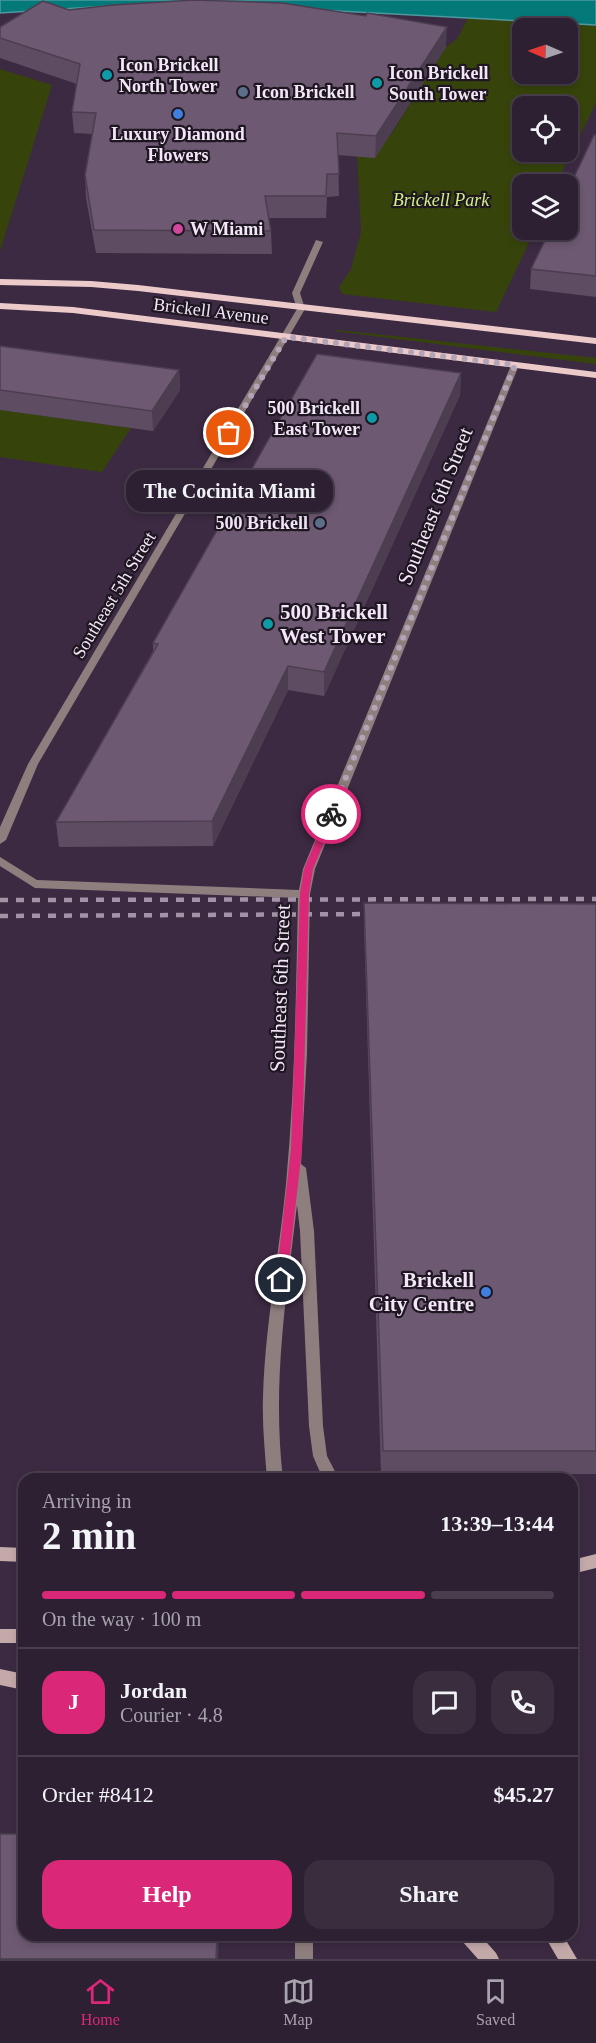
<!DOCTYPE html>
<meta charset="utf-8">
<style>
:root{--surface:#2d2032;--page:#392d3e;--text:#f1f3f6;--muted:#a7a3ac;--line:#483e4d;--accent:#db2777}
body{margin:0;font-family:"Times New Roman",serif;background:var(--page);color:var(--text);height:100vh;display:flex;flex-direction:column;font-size:22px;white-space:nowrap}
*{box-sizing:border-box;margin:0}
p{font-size:20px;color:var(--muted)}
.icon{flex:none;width:33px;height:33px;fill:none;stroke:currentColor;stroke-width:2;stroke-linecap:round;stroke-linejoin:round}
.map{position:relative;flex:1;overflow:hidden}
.details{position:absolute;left:18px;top:1473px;width:560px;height:468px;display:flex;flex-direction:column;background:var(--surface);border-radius:18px;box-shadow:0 3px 9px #0003,0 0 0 2px var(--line)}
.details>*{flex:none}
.needle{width:39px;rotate:272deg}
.tools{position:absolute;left:512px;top:18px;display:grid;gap:12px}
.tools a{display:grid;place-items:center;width:66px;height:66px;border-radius:12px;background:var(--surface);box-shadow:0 3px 9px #0003,0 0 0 2px var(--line);font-size:30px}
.pin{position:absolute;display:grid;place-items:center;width:51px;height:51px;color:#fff;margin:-26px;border:3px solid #fff;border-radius:50%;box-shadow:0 2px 6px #0007}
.courier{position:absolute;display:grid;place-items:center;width:60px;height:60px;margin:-30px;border:4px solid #db2777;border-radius:50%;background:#fff;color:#222;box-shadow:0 2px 8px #0007}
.bubble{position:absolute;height:42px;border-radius:18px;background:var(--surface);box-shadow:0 3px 9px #0003,0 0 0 2px var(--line);font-size:20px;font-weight:700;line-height:42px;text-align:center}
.overview em{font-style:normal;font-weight:700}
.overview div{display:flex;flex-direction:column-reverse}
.overview{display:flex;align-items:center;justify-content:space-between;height:102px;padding:0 24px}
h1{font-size:39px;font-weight:700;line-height:45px}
.bar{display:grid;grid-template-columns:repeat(4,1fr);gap:9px 6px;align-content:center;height:72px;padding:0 24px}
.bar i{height:8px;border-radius:4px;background:var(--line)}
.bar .current{background:var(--accent)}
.bar p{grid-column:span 4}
.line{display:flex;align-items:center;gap:15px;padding:0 24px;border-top:2px solid var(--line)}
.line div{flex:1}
.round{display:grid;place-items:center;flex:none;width:63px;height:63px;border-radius:18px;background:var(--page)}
.action{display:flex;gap:12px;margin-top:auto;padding:12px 24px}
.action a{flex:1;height:69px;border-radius:18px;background:var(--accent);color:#fff;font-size:24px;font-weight:700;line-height:69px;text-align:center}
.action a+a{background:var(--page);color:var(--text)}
.tab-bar{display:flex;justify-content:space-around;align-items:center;height:84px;border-top:2px solid var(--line);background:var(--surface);font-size:16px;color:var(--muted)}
.tab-bar a{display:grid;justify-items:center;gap:3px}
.tab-bar .current{color:var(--accent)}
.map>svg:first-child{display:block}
</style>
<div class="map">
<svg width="596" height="1959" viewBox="0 0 596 1959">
<rect width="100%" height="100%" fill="#3c2a42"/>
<g fill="#36440b" fill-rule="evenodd">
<path d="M468,17L596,25V103L556,184H522V230H535L496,312L342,294L339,287L351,269L361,232L357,153L390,136L446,47L458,38ZM522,28H567V74H522ZM522,106H567V152H522Z"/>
<polygon points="0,69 52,85 0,251"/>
<polygon points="338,330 596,358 596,364 334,331"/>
<polygon points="0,410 131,428 102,472 0,457"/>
</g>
<polygon fill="#04797a" stroke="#4c9aa0" stroke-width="1.5" points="0,0 596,0 596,25 170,2 0,13"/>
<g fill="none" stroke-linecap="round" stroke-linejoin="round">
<g fill="#8f7e7e" fill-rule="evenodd">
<polygon points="316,240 323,242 300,293 305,309 38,764 6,840 0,844 0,827 28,764 297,309 292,293"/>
<path d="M512,363L519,365L315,869L310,894L307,1053L301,1164L306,1168L314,1231L323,1426L327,1456L339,1479H323L313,1456L309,1426L300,1231L297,1205C286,1299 272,1384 283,1479H267C265,1452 262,1425 263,1397C265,1326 279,1255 286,1184C295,1089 296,993 298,898L35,888L0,866V857L37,880L299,890L303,869Z"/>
<rect x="295" y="1935" width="18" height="24"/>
</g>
<g fill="#c4a9a9" fill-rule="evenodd">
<polygon points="0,1547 24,1548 24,1562 0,1561"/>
<polygon points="596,1554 596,1568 572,1574 572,1560"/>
<rect x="0" y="1629" width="24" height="14"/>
<polygon points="0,1669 24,1674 24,1690 0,1685"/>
<polygon points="459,1935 480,1935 496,1953 499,1959 478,1959 462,1941"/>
<polygon points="544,1935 563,1935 577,1959 558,1959"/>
</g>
<g fill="#edcaca" fill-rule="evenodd">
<polygon points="0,279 91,281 138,285 596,338 596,344 138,291 91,287 0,285"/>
<polygon points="0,303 73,307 596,372 596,378 73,313 0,309"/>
</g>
<g stroke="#a293a7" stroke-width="4.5" stroke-dasharray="8 8" stroke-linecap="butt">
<polyline points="0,900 596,899"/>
<polyline points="0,916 381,914"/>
</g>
</g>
<g fill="#5e4d62">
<polygon points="69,10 446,47 375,158 338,155 339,196 327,197 326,218 269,218 271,231 272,254 96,253 86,198 85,175 92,134 74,133 72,112 77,84 0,58 0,27"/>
<polygon points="596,135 596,297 530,289 531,269"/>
<polygon points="0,346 179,370 180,390 153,431 0,410"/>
<polygon points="461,373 460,395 324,696 288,690 213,846 59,847 56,822 153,651 153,643"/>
<polygon points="364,903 596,904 596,1474 381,1474 364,927"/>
</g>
<g fill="#4c3e50">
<polygon points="447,27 446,47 375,158 376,136"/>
<polygon points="179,370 180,390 153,431 152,411"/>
<polygon points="461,373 460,395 324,696 324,672"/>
<polygon points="288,666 288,690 213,846 212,821"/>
<polygon points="217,1935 219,1935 218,1959 216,1959"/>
</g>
<g fill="#6d5972" stroke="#4c3e50" stroke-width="1.5">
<polygon points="194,0 282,3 366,16 367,13 447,27 376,136 337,133 339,174 327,174 326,196 265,196 271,231 94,230 85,175 96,113 72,112 80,64 0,38 0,27 43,1 69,10 113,5"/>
<polygon points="594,135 596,135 596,276 531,269 550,230 567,230 567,192"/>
<polygon points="0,346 179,370 152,411 0,390"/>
<polygon points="317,354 461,373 324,672 288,666 212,821 56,822 158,644 153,643"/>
<polygon points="364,903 596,904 596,1451 383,1451"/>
<polygon points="0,1834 24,1834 24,1935 217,1935 216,1959 0,1959"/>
</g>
<polygon fill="#db2777" points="331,811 336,814 313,869 309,894 302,1149 287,1280 281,1285 276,1280 291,1149 300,894 304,869 327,814"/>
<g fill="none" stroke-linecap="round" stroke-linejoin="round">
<polyline stroke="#b3a5b8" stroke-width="6" stroke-dasharray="0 10.8" points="229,433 286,337 515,365 331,814"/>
</g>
<g fill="#0f9aa8" stroke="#1e1621" stroke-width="2">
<circle cx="107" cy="75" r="6"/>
<circle cx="377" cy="83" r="6"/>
<circle cx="372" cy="418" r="6"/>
<circle cx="268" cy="624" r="6"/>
</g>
<g fill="#5c6f8a" stroke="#1e1621" stroke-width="2">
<circle cx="243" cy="92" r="6"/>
<circle cx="320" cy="523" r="6"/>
</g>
<g fill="#3f7fe0" stroke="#1e1621" stroke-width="2">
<circle cx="178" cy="114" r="6"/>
<circle cx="486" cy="1292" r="6"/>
</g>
<circle fill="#d1479c" stroke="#1e1621" stroke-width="2" cx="178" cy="229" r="6"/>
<g text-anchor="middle" stroke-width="4.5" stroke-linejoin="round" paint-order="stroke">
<g font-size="18" font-weight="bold" fill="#f3e7f7" stroke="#1e1621" text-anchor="start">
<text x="119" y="71">Icon Brickell<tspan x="119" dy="21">North Tower</tspan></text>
<text x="389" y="79">Icon Brickell<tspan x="389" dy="21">South Tower</tspan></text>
<text x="255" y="98">Icon Brickell</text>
<text x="178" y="140" text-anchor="middle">Luxury Diamond<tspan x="178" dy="21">Flowers</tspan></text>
<text x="190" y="235">W Miami</text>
<text x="360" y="414" text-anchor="end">500 Brickell<tspan x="360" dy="21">East Tower</tspan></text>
<text x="308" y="529" text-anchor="end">500 Brickell</text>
</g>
<g font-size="18" font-style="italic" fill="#d0f084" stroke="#1e1621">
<text x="441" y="206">Brickell Park</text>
</g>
<g font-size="18" fill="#f3e7f7" stroke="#1e1621">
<text transform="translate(211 311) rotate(7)" y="6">Brickell Avenue</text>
<text transform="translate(114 595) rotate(-59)" y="6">Southeast 5th Street</text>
</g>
<g font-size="21" fill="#f3e7f7" stroke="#1e1621">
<text transform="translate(435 506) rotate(-68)" y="7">Southeast 6th Street</text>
<text transform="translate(280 988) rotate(-88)" y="7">Southeast 6th Street</text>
</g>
<g font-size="21" font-weight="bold" fill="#f3e7f7" stroke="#1e1621" text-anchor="start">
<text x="280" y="619">500 Brickell<tspan x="280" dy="24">West Tower</tspan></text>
<text x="474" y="1287" text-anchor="end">Brickell<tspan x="474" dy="24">City Centre</tspan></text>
</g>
</g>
</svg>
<div class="tools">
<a><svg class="needle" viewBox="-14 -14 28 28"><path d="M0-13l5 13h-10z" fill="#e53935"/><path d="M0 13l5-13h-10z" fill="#a7a3ac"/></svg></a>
<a><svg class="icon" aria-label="locate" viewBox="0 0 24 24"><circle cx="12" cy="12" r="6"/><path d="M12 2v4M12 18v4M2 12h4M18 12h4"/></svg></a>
<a><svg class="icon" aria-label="layers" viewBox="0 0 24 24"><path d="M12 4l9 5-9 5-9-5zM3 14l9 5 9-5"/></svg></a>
</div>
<div class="pin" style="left:229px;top:433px;background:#ea580c"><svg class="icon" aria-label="bag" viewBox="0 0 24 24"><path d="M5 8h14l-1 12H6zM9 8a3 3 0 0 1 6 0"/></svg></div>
<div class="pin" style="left:281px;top:1280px;background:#1f2937"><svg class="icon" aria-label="home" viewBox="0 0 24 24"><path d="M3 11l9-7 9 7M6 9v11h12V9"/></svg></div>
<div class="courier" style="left:331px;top:814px"><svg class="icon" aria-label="bike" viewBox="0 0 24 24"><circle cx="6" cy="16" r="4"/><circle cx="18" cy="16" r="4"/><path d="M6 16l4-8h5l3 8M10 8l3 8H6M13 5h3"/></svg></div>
<div class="bubble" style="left:126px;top:470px;width:207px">The Cocinita Miami</div>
<section class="details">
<div class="overview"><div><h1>2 min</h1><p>Arriving in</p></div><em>13:39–13:44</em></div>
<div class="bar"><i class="current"></i><i class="current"></i><i class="current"></i><i></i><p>On the way · 100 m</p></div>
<div class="line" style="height:108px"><b class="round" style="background:var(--accent);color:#fff">J</b><div><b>Jordan</b><p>Courier · 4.8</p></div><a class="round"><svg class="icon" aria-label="chat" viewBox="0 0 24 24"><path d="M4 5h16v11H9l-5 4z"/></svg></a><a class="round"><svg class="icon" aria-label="phone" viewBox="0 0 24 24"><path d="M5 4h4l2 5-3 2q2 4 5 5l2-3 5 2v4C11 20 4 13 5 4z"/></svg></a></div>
<div class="line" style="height:78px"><div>Order #8412</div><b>$45.27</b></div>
<div class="action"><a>Help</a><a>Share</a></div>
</section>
</div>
<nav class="tab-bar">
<a class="current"><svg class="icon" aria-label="home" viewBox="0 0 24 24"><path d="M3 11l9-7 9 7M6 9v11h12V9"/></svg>Home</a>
<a><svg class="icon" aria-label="map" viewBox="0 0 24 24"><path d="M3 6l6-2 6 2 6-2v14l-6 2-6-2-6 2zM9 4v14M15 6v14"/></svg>Map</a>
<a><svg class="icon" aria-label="saved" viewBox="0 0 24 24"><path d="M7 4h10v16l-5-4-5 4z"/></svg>Saved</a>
</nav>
